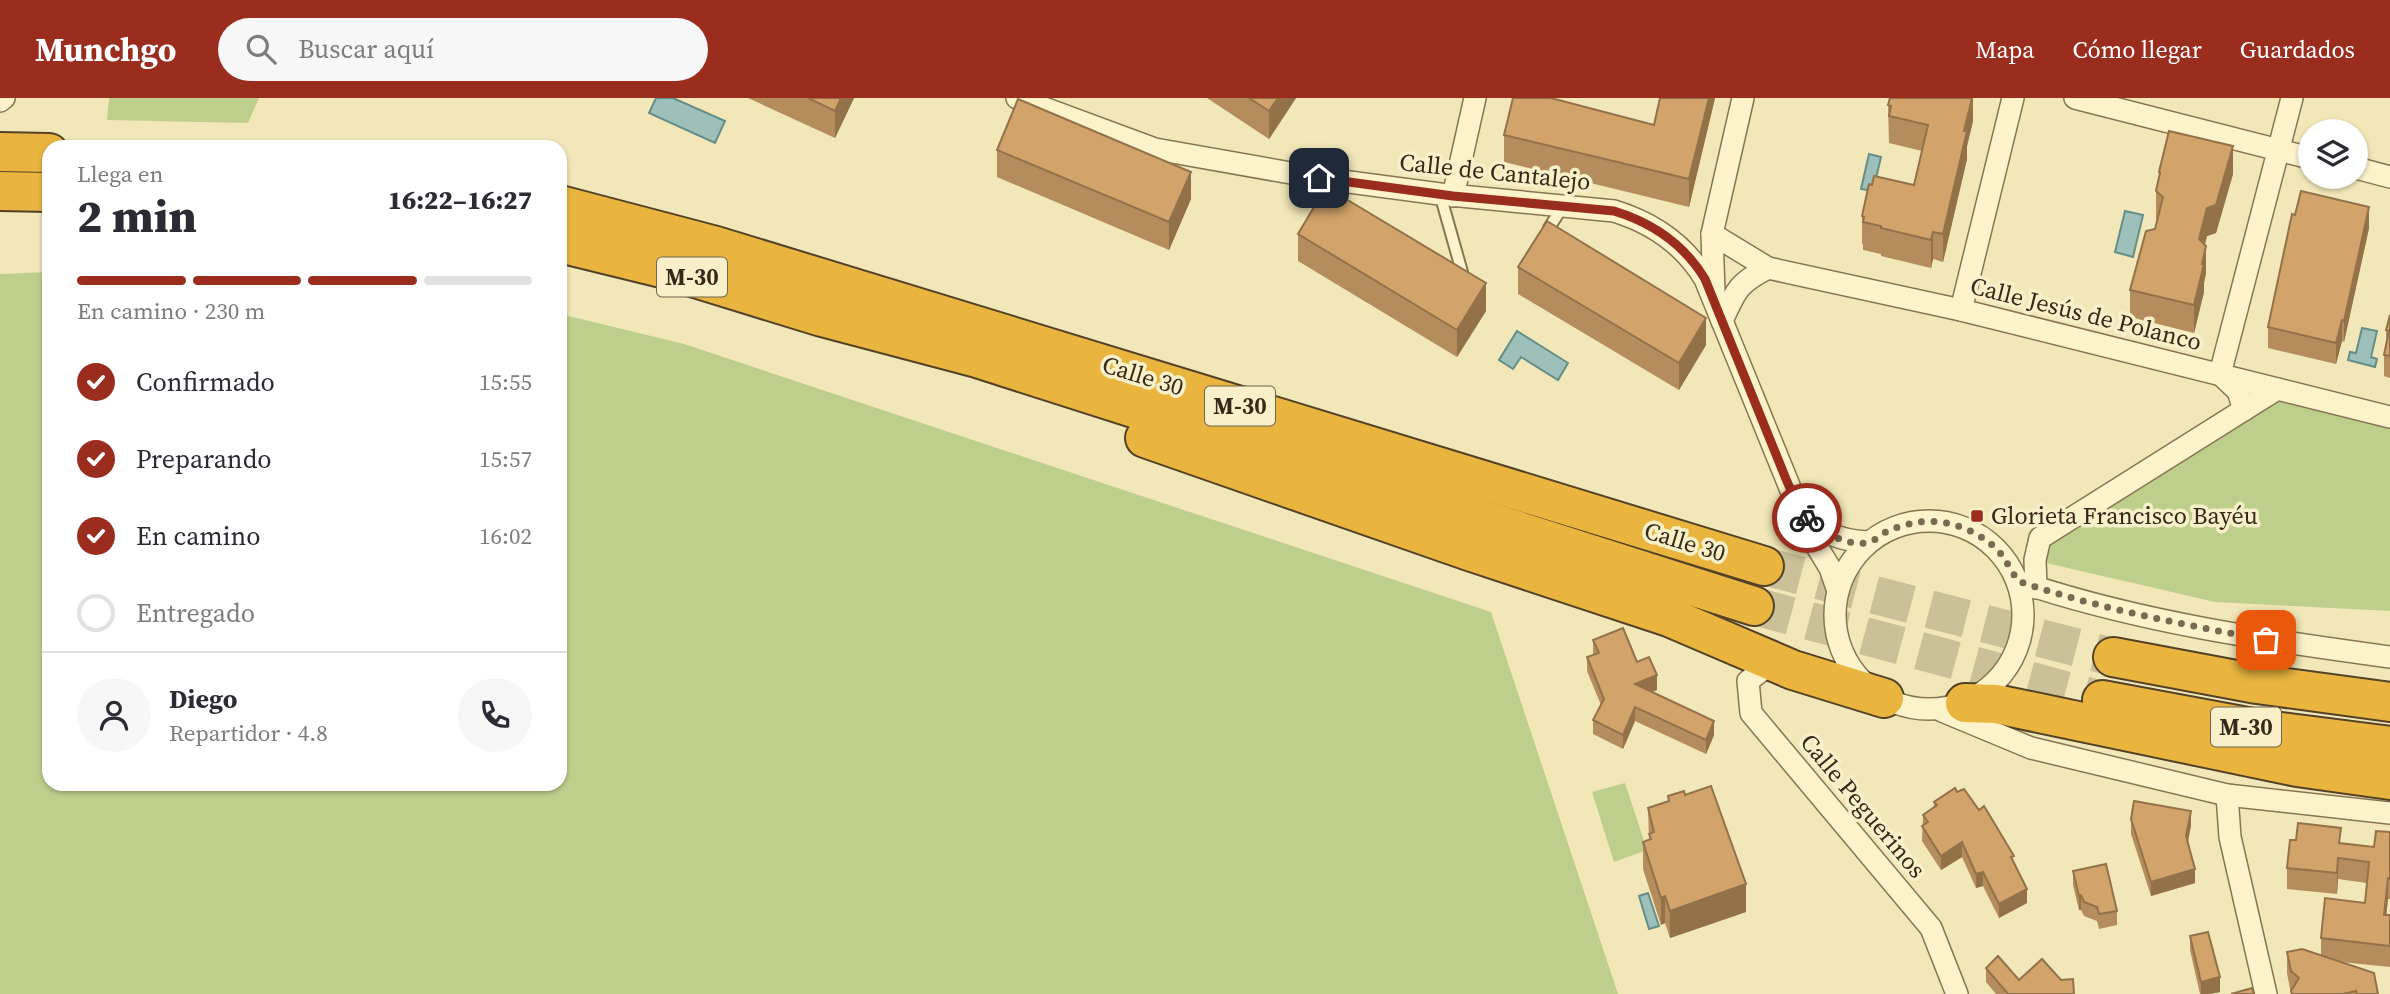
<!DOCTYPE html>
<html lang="es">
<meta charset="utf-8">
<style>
:root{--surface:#fff;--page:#f7f7f7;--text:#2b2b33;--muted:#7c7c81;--line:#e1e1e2;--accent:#9b2d1e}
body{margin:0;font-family:"Source Serif 4",serif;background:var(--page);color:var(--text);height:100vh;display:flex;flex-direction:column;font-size:26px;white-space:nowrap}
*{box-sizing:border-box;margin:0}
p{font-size:23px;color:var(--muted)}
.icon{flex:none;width:38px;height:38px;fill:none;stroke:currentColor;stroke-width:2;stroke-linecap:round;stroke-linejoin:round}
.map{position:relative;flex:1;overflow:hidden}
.panel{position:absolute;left:42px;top:42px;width:525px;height:651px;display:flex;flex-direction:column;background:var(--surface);border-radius:21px;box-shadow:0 2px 5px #0004}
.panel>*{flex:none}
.tools{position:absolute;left:2298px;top:21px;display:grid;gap:14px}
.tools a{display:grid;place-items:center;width:70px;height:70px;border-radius:50%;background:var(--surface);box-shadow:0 2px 5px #0004;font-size:35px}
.pin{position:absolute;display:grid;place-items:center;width:60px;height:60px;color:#fff;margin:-30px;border-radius:14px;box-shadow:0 4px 10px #0006}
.courier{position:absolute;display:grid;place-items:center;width:70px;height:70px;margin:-35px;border:5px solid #9b2d1e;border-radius:50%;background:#fff;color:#222;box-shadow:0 2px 9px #0007}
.summary em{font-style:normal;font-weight:800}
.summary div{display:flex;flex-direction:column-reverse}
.summary{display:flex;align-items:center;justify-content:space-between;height:119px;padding:0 35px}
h1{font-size:46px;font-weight:800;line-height:52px}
.bar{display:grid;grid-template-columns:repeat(4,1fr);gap:10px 7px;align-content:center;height:84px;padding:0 35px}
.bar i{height:9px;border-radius:5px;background:var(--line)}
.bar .current{background:var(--accent)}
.bar p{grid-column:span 4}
.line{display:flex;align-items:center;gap:18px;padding:0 35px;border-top:2px solid var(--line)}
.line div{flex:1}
.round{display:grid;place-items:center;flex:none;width:74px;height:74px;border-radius:37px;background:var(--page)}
ol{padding:0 35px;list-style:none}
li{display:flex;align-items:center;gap:21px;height:77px}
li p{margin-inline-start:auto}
li .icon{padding:7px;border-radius:50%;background:var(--accent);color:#fff;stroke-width:4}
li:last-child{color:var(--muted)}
li i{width:38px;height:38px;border:4px solid var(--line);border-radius:50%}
header{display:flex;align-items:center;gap:42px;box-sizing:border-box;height:98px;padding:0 35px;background:var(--accent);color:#fff}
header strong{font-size:33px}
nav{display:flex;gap:38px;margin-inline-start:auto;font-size:24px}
.search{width:490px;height:63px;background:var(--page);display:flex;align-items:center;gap:18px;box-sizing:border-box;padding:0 24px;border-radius:38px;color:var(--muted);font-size:26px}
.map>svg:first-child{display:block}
</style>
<header>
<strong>Munchgo</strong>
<div class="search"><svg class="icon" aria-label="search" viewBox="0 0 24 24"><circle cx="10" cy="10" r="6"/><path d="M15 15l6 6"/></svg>Buscar aquí</div>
<nav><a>Mapa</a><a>Cómo llegar</a><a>Guardados</a></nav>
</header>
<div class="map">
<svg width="2390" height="896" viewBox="0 0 2390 896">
<rect width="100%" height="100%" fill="#f1e7b8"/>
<g fill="#becf8c">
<polygon points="109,0 259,0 248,25 107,22"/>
<polygon points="49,174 49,686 560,686 560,216 684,246 1491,514 1618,896 0,896 0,176"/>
<polygon points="2277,291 2390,319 2390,513 2215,504 2042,464 2040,440"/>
<polygon points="1625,685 1647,752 1614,764 1592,694"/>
</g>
<g fill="#9ec0bb" stroke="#658e89" stroke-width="2">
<polygon points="656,0 673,0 725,23 715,45 649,15"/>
<polygon points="1869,56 1881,59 1873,93 1861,91"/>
<polygon points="2125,113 2143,117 2133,159 2115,154"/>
<polygon points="2362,230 2377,233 2371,259 2377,261 2375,269 2348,262 2350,254 2356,255"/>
<polygon points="1517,233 1568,265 1558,282 1521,259 1513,271 1499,262"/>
<polygon points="1648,795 1659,828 1649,831 1639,798"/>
</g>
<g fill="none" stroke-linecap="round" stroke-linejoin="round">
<g stroke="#cbc198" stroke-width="38" stroke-dasharray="38 19" stroke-linecap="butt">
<polyline points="1764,468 2113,559"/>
<polyline points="1754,508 2102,602"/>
</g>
<g stroke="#887652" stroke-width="14">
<g id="lane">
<polyline points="1440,96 1462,174"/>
<polyline points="1549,130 1563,108"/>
</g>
</g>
<g stroke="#887652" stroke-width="24">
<g id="street">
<path d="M1017,0L1155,51L1319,80L1440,96L1614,113C1653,125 1684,146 1705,181L1808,434L1830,470L1838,493"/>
<polyline points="2075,0 2310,60"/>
<polyline points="0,3 4,0"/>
<polyline points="2356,70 2390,79"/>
<polyline points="1453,98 1475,0"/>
<polyline points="1712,136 1768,170 1961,212 2390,319"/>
<polyline points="1714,194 1712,136 1743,0"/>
<polyline points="1961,212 2013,0"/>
<path d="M1722,223C1736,192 1738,185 1768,170"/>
<polyline points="2244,312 2238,293 2220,276 2292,0"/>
<path d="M1803,415C1822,436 1842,443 1869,444"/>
<circle cx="1929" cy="517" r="94"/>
<path d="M2017,483C2138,524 2264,542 2390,559"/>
<polyline points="2036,490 2035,462 2040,440 2277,291"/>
<polyline points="1774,563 1748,583 1751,615 1931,830 1957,896"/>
<polyline points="1942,613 2031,650 2227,697 2390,715"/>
<polyline points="2227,697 2230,739 2266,896"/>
</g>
</g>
<g stroke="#544228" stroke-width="42">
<g id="highway">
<polyline points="0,54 49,55"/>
<polyline points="0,93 49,94"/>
<polyline points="560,107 716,148 1764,468"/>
<polyline points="560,145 666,171 822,219 977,260 1754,508"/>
<polyline points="1145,340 1469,453 1669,519 1793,572 1884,600"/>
<polyline points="2113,559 2257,586 2390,604"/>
<polyline points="2102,602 2258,631 2390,648"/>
<polyline points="1965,605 1996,606 2297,669 2390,682"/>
</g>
</g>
<use href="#lane" stroke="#fcf3cb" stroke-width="10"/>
<use href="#street" stroke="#fcf3cb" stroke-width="21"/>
<use href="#highway" stroke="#eab53f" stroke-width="38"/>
</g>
<g fill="#b58c5b">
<polygon points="748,0 854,0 835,40"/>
<polygon points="1207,0 1296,0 1269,41"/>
<polygon points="1715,0 1689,109 1504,64 1504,37 1654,27"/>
<polygon points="1973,0 1973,23 1967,48 1967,61 1943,164 1933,161 1931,170 1881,158 1881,156 1863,152 1863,146 1862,146 1862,118 1872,87 1914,87 1922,53 1889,45 1888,7"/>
<polygon points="997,52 1191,101 1169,152 997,79"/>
<polygon points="2159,74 2233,76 2216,135 2207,138 2205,146 2206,175 2204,185 2204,194 2194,235 2130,219 2130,192 2155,131 2157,121 2156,120 2156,93 2159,82"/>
<polygon points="2295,117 2369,130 2344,244 2342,243 2336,266 2268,250 2268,229"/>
<polygon points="1298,136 1486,213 1457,259 1298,163"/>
<polygon points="1518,169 1706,247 1679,292 1518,196"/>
<polygon points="2390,217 2390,280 2384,278 2384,257 2386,244 2386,232"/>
<polygon points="1593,542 1637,564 1657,592 1651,594 1714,637 1706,656 1635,623 1623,651 1593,636 1593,622 1601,607 1587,573 1587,559 1593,557"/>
<polygon points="1957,694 2014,765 2027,805 1999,820 1983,788 1976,790 1962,759 1941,772 1922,743 1923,717 1934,709 1934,704"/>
<polygon points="1668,698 1746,814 1670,840 1665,825 1661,827 1643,771 1643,744 1649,741 1648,710 1668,703"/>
<polygon points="2131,721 2191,727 2188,745 2195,785 2151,798 2131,736"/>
<polygon points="2390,734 2390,801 2388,801 2386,817 2390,817 2390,869 2341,864 2378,896 2291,896 2287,875 2287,854 2321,857 2321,840 2365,805 2367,785 2338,781 2337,796 2287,791 2287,770 2341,745 2374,749"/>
<polygon points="2073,773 2117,813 2117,827 2099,831 2097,823 2084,818 2081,812 2079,812 2073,787"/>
<polygon points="2190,838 2220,894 2210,896 2200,896 2190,852"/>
<polygon points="1986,870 2019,882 2061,882 2074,896 1996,896 1986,884"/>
</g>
<g fill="#93724a">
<polygon points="841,0 854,0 835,40 835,13"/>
<polygon points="1278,0 1296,0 1269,41 1269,13"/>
<polygon points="1709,0 1715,0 1689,109 1689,81"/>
<polygon points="1972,0 1973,0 1973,23 1967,48 1967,61 1943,164 1943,136 1964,33"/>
<polygon points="2233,48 2233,76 2216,135 2207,138 2199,169 2199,141 2207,110"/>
<polygon points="1191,74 1191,101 1169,152 1169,124"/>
<polygon points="2369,109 2369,130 2344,244 2344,223"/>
<polygon points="1933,134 1933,161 1931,170 1931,142"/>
<polygon points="2206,148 2206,175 2204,185 2204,194 2194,235 2194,207"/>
<polygon points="1486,185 1486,213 1457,259 1457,232"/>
<polygon points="1706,220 1706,247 1679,292 1679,265"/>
<polygon points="2342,222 2342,243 2336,266 2336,245"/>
<polygon points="1657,577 1657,592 1635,601 1635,586"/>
<polygon points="1635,609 1635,623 1623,651 1623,637"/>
<polygon points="1714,623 1714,637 1706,656 1706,642"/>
<polygon points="2191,713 2191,727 2186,753 2186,738"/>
<polygon points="1962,744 1962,759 1941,772 1941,758"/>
<polygon points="2338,760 2338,781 2337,796 2337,775"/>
<polygon points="2195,771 2195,785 2151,798 2151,784"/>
<polygon points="1983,774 1983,788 1976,790 1976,776"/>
<polygon points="2388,780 2388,801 2384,838 2384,817"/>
<polygon points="1746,786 1746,814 1670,840 1670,813"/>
<polygon points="2027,791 2027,805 1999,820 1999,806"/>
<polygon points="2081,797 2081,812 2079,812 2079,798"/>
<polygon points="1665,798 1665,825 1661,827 1661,800"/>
<polygon points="2220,879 2220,894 2210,896 2201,896 2201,884"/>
</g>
<g fill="#d2a36a" stroke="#93724a" stroke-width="2">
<polygon points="808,0 841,0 835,13"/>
<polygon points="1249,0 1278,0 1269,13"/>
<polygon points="1513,0 1551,0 1654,27 1660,0 1709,0 1689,81 1504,37"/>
<polygon points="1890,0 1972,0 1964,33 1967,33 1943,136 1933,134 1931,142 1881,130 1881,128 1863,124 1864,119 1862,118 1869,86 1872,87 1874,78 1914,87 1928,27 1889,18 1891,8 1888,7"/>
<polygon points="1018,1 1191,74 1169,124 997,52"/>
<polygon points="2169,33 2233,48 2216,107 2207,110 2199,141 2206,148 2202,166 2204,166 2194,207 2130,192 2146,133 2155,131 2163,99 2156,93 2160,75 2159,74"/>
<polygon points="1326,89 1486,185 1457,232 1298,136"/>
<polygon points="2301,93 2369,109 2344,223 2342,222 2336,245 2268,229 2292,116 2295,117"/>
<polygon points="1547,123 1706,220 1679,265 1518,169"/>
<polygon points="2390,217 2390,258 2384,257 2389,233 2386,232"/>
<polygon points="1623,530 1637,564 1649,559 1657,577 1635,586 1714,623 1706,642 1635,609 1623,637 1593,622 1604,601 1587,559 1599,555 1593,542"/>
<polygon points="1711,688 1746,786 1670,813 1665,798 1661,800 1643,744 1651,741 1649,736 1654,734 1648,710 1669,703 1668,698 1684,693 1685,697"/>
<polygon points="1955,690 1957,694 1964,691 1979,712 1984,708 2014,758 2011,759 2027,791 1999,806 1983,774 1976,776 1962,744 1941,758 1922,728 1928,724 1923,717 1937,707 1934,704"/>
<polygon points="2134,703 2191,713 2186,738 2195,771 2151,784 2131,721"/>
<polygon points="2298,725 2341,730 2339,745 2374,749 2376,733 2390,734 2390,780 2388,780 2384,817 2390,817 2390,848 2321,840 2325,800 2365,805 2369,764 2338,760 2337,775 2287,770 2290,742 2296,742"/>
<polygon points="2106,766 2117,813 2099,816 2097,809 2084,804 2081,797 2079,798 2073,773"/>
<polygon points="2208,834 2220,879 2201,884 2190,838"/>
<polygon points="2302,851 2374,875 2378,896 2357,896 2356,893 2343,896 2292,896 2291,893 2299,880 2291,873 2287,854"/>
<polygon points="1998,858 2019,882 2042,861 2061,882 2073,881 2074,896 2008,896 1986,870"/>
<polygon points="2252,890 2254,896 2231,896"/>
</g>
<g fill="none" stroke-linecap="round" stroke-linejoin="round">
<path stroke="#776c51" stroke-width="7" stroke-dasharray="0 12.6" d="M1807,420C1822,434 1848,450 1870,444C1876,442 1882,435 1888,433C1896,429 1905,427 1914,425C1943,418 1982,433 2001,456C2007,464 2012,474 2018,483C2099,511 2182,526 2266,542"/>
<path stroke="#9b2d1e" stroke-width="9" d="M1319,80L1453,98L1614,113C1653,125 1684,146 1705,181L1786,381L1799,411L1807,420"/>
</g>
<rect fill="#9b2d1e" stroke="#f8f0c8" stroke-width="2.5" x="1970" y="411" width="14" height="14" rx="3.5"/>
<g text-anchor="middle" stroke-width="7" stroke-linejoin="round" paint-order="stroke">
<g fill="#f8f0c8" stroke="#70654e" stroke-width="2">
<rect x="657" y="159.5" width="70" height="39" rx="5"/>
<rect x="1205" y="288.5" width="70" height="39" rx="5"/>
<rect x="2211" y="609.5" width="70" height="39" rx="5"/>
</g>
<g font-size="23" font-weight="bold" fill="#352a19">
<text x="692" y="187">M-30</text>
<text x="1240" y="316">M-30</text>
<text x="2246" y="637">M-30</text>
</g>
<g font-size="24" fill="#352a19" stroke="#f8f0c8">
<text transform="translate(1495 74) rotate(6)" y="8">Calle de Cantalejo</text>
<text transform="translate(2086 216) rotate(14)" y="8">Calle Jesús de Polanco</text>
<text transform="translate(1143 278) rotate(17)" y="8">Calle 30</text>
<text transform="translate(1685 444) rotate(17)" y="8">Calle 30</text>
<text transform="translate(1863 708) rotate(50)" y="8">Calle Peguerinos</text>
</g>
<g font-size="24" fill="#352a19" stroke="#f8f0c8" text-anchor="start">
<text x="1991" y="426">Glorieta Francisco Bayéu</text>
</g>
</g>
</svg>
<div class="tools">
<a><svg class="icon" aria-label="layers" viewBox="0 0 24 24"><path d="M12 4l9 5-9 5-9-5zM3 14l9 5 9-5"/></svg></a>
</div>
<div class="pin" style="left:2266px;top:542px;background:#ea580c"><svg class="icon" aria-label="bag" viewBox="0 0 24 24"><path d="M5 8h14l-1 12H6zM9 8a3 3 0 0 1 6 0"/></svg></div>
<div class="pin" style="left:1319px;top:80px;background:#1f2937"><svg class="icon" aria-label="home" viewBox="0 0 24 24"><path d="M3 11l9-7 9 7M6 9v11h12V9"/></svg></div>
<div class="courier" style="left:1807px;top:420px"><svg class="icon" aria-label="bike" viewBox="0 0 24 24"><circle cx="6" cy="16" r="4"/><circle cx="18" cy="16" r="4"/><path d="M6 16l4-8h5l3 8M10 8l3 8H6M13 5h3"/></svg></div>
<section class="panel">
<div class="summary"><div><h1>2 min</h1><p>Llega en</p></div><em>16:22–16:27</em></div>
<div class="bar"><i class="current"></i><i class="current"></i><i class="current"></i><i></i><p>En camino · 230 m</p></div>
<ol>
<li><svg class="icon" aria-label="check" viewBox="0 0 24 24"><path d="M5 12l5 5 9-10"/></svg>Confirmado<p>15:55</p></li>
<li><svg class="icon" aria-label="check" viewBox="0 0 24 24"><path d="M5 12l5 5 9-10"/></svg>Preparando<p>15:57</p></li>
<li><svg class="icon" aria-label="check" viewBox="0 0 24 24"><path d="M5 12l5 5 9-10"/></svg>En camino<p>16:02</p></li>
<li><i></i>Entregado</li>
</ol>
<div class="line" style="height:126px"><a class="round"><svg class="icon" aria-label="person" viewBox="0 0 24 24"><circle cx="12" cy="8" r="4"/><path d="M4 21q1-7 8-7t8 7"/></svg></a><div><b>Diego</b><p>Repartidor · 4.8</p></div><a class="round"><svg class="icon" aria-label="phone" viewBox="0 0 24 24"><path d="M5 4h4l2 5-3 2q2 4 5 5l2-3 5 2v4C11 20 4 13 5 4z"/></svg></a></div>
</section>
</div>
